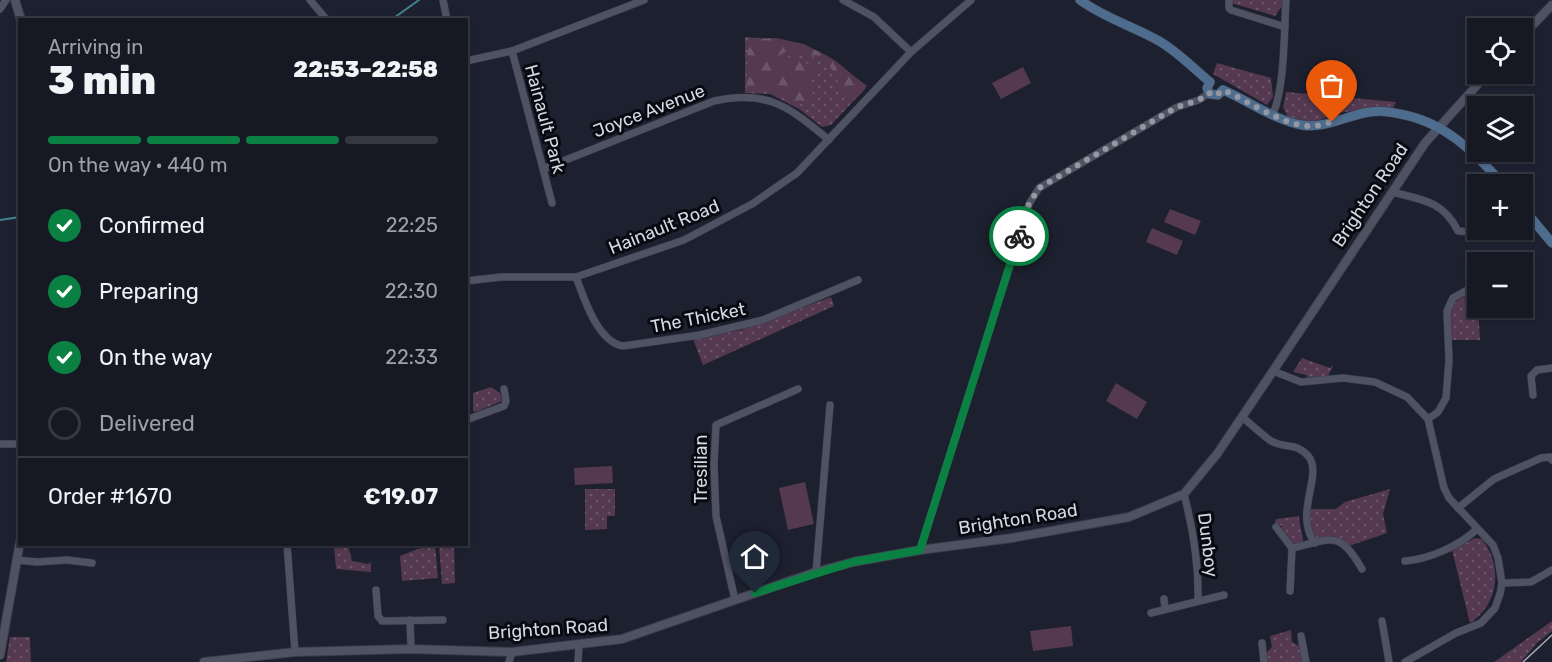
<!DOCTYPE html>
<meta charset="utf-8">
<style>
:root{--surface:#161823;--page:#232530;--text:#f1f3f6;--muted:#9ea0a6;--line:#353741;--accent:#0b8043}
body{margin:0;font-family:Rubik,sans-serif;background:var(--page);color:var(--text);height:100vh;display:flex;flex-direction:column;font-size:22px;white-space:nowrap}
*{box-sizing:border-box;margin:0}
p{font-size:20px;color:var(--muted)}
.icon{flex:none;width:33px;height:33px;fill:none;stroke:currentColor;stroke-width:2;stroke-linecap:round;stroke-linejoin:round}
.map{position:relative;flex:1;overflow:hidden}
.details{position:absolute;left:18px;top:18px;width:450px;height:528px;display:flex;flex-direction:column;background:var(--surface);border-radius:0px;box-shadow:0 2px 4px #0004,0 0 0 2px var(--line)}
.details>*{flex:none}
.fabs{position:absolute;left:1467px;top:18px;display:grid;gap:12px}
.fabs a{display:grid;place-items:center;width:66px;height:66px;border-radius:0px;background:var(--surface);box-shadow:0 2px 4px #0004,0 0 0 2px var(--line);font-size:30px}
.pin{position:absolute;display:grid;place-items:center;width:51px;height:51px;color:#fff;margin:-62px -26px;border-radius:50% 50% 50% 0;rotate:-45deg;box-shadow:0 0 6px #0007}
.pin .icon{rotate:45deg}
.courier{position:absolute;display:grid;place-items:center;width:60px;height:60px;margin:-30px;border:4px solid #0b8043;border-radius:50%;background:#fff;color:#222;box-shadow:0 2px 8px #0007}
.overview em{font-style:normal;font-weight:800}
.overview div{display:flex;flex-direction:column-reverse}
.overview{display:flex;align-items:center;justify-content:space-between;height:102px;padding:0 30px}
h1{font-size:39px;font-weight:800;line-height:45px}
.bar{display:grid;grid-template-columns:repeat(4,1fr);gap:9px 6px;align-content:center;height:72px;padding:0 30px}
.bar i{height:8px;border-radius:4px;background:var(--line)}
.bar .on{background:var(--accent)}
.bar p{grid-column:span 4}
.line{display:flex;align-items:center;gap:15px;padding:0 30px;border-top:2px solid var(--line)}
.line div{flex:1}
ol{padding:0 30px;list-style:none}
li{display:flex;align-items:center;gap:18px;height:66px}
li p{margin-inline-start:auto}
li .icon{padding:6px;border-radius:50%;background:var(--accent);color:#fff;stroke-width:4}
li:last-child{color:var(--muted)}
li i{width:33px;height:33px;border:3px solid var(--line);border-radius:50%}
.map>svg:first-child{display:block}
</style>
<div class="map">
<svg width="1552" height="662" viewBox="0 0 1552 662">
<defs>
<pattern id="green-dots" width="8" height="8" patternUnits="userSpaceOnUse" patternTransform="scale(1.5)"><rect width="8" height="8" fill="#543950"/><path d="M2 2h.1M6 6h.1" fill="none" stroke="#6c5569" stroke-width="1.8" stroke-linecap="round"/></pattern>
<pattern id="forest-firs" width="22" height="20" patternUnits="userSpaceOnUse" patternTransform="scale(1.5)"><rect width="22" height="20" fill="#543950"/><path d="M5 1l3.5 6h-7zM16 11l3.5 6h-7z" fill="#6c5569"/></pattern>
</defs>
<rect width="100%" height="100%" fill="#1d202f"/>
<g fill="url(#green-dots)">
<polygon points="1231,0 1282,0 1282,6 1275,16 1231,3"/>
<path d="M745,37C773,39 807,42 831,58C844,66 855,78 866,88L831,125L822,127L799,109L770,94L745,93Z"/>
<polygon points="1217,63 1271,78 1273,97 1267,105 1213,74"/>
<polygon points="1286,92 1396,102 1392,110 1358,110 1339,113 1309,124 1289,119 1283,107"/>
<path d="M1477,293L1480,340H1450C1450,313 1446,299 1477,293Z"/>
<polygon points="831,297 834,306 703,365 693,339 741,330"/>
<polygon points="1302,358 1330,368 1334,364 1328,376 1308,378 1306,375 1293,372"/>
<polygon points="491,387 500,393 502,401 476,412 473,411 473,393"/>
<polygon points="585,489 615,489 615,516 607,516 607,529 585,530"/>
<polygon points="1390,489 1383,514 1387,533 1349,546 1344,542 1319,543 1309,532 1310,509 1336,509 1345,502"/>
<path d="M1299,516C1299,526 1304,535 1303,545L1298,550L1282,532V526L1274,522L1277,519Z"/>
<path d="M1475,538L1482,539C1503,566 1499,604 1470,623L1452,550Z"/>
<polygon points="431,544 435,545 438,578 402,581 400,556"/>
<polygon points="334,545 348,545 352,561 368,564 371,562 371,572 336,569"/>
<polygon points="439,545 454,545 455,583 442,584"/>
<polygon points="1552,621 1552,631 1537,643 1521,662 1494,662"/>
<polygon points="1291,630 1292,642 1299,646 1303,662 1267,662 1267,652 1272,647 1270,636"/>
<polygon points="10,637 30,637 31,662 6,662"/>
</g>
<path fill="url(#forest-firs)" d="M776,38L804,44L832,59L867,86L854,100L842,90L830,66L812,56L797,52H786L779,55L798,59L815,68L817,75L810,81L804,82L805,85H811L815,88C811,97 807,103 797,105L768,90H750L747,88L748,39Z"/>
<g fill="#543950">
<polygon points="1023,67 1031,83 1001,99 992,83"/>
<polygon points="1170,209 1201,221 1195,235 1164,222"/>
<polygon points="1152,228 1183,241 1177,255 1146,242"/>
<polygon points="1116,383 1147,402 1137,419 1106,401"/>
<polygon points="612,466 613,483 575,485 574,468"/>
<polygon points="805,482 814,524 788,530 779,488"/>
<polygon points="1071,626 1073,646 1033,651 1030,631"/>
</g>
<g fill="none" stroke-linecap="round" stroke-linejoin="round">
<g stroke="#408292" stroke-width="2">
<polyline points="391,20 419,0"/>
<polyline points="0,220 20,217"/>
</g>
<g stroke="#393b47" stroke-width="8">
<g id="minor">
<polyline points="310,0 327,20"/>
<polyline points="443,0 447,20"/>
<polyline points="843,0 874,17 911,52"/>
<polyline points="1229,0 1229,8 1231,10 1285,27"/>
<polyline points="0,9 6,0"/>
<polyline points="512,51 644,0"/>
<polyline points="466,61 512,51 552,203"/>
<path d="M1273,114C1285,86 1284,31 1286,0"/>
<path d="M543,169L714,101C768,89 789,107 829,140"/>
<path d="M1392,192C1423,200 1443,201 1458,231L1470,232"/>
<path d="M576,277C584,299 598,342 623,346L700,335L763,320L858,280"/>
<polyline points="466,281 501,277 576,277 684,240 752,204 797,173 911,52 971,0"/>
<polyline points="1273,371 1301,382 1343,378 1375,382 1407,397 1428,419 1444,488 1449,498 1493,545 1498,558 1502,583 1500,594 1495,608 1481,623 1456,633 1405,662"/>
<polyline points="1533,395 1531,376 1537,370 1552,368"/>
<path d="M1242,417C1251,424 1261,434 1271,441C1286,449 1297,442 1309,457C1323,476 1293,514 1315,543"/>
<polyline points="1428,419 1438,412 1446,398 1449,360 1447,311 1453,298 1469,289 1478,288"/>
<polyline points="466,420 504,406 506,401 504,389"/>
<polyline points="0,444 20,444"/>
<path d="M1184,494C1193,529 1199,563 1198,600"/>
<polyline points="1458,508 1494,479 1541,458 1550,457 1552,460"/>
<polyline points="1276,527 1292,548 1290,591"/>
<polyline points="287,544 295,652"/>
<path d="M1292,548C1332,539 1339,529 1362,569"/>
<polyline points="920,550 1029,204 1039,188 1177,107 1199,100 1209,93"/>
<polyline points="16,560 37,562 67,560 92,563"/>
<path d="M1405,561C1430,559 1459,546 1477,529"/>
<polyline points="816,572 830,405"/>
<polyline points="1502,583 1531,582 1552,570"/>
<polyline points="376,590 378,616 382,621 443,620"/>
<polyline points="1164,599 1165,609"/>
<polyline points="735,600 716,516 714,464 716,425 798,389"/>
<polyline points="1151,613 1224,595"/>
<polyline points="410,620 411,649"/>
<polyline points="1382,621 1389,662"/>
<polyline points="1301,636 1306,662"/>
<polyline points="1262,643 1264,662"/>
<polyline points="509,662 512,652"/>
<polyline points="578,662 579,644"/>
</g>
</g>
<g stroke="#393b47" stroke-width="10">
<g id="tertiary">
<polyline points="15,0 21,20"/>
<polyline points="1522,36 1552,5"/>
<polyline points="0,655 20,542"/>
<polyline points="204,662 295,652 411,649 512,652 622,639 816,572 853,562 920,550 1012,538 1129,517 1184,494 1217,454 1273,371 1425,143 1487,74"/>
</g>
</g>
<g stroke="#393b47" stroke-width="10">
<g id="secondary">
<path d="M1080,0C1104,18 1133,26 1159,41C1178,52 1193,68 1210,82"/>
<polyline points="1210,82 1207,88 1210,94 1218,95 1223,90"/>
<path d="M1223,90C1249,101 1274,120 1302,125C1322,129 1345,117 1364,113C1377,110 1388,111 1400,114C1445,122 1474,152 1503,184"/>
<polyline points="1522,207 1552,243"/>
</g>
</g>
<use href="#minor" stroke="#4e5263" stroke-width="7"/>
<use href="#tertiary" stroke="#4e5263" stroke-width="8"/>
<use href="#secondary" stroke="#4e6c8e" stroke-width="9"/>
<polyline stroke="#a5a7b3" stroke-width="1.5" points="1523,662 1552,635"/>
</g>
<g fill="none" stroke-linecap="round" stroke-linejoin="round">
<path stroke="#9597a3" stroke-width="6" stroke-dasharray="0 10.8" d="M1019,236L1029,204L1039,188L1177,107L1199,100L1209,93L1215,96L1223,90C1249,101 1286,128 1314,126C1320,126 1326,123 1332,122"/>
<polyline stroke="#0b8043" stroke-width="8" points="755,593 853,562 920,550 1019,236"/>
</g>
<g text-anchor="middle" stroke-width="6" stroke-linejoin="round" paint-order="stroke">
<g font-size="18" fill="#d5d7e1" stroke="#090a11">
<text transform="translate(649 111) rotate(-21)" y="6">Joyce Avenue</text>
<text transform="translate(545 119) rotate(75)" y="6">Hainault Park</text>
<text transform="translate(1370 195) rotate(-56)" y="6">Brighton Road</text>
<text transform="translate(664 227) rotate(-22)" y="6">Hainault Road</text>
<text transform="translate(698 318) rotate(-11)" y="6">The Thicket</text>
<text transform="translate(701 469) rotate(-90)" y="6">Tresilian</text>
<text transform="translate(1018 519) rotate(-9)" y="6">Brighton Road</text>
<text transform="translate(1208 545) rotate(83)" y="6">Dunboy</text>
<text transform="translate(548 629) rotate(-4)" y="6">Brighton Road</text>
</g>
</g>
</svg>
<div class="fabs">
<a><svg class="icon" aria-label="locate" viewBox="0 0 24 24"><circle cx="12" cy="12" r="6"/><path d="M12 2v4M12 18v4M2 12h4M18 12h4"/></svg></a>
<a><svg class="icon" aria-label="layers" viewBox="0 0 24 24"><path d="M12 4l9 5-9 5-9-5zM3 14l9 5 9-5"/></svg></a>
<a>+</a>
<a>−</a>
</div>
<div class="pin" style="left:1332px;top:122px;background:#ea580c"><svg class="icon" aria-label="bag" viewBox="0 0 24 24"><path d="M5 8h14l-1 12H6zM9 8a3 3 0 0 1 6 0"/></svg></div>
<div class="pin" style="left:755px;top:593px;background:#1f2937"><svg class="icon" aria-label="home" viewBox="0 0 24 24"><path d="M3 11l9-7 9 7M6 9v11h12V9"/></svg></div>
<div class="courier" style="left:1019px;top:236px"><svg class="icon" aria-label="bike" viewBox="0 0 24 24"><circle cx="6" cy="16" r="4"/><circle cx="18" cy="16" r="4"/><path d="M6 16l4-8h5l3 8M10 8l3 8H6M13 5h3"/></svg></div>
<section class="details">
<div class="overview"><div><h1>3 min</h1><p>Arriving in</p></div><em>22:53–22:58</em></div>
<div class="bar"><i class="on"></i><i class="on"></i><i class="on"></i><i></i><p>On the way · 440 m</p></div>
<ol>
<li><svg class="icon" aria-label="check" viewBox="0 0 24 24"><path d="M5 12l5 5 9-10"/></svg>Confirmed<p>22:25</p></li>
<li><svg class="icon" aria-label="check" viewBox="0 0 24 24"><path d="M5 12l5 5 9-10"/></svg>Preparing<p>22:30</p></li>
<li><svg class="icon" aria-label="check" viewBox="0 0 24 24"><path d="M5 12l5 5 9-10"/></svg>On the way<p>22:33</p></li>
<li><i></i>Delivered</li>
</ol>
<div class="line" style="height:78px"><div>Order #1670</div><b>€19.07</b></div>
</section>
</div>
